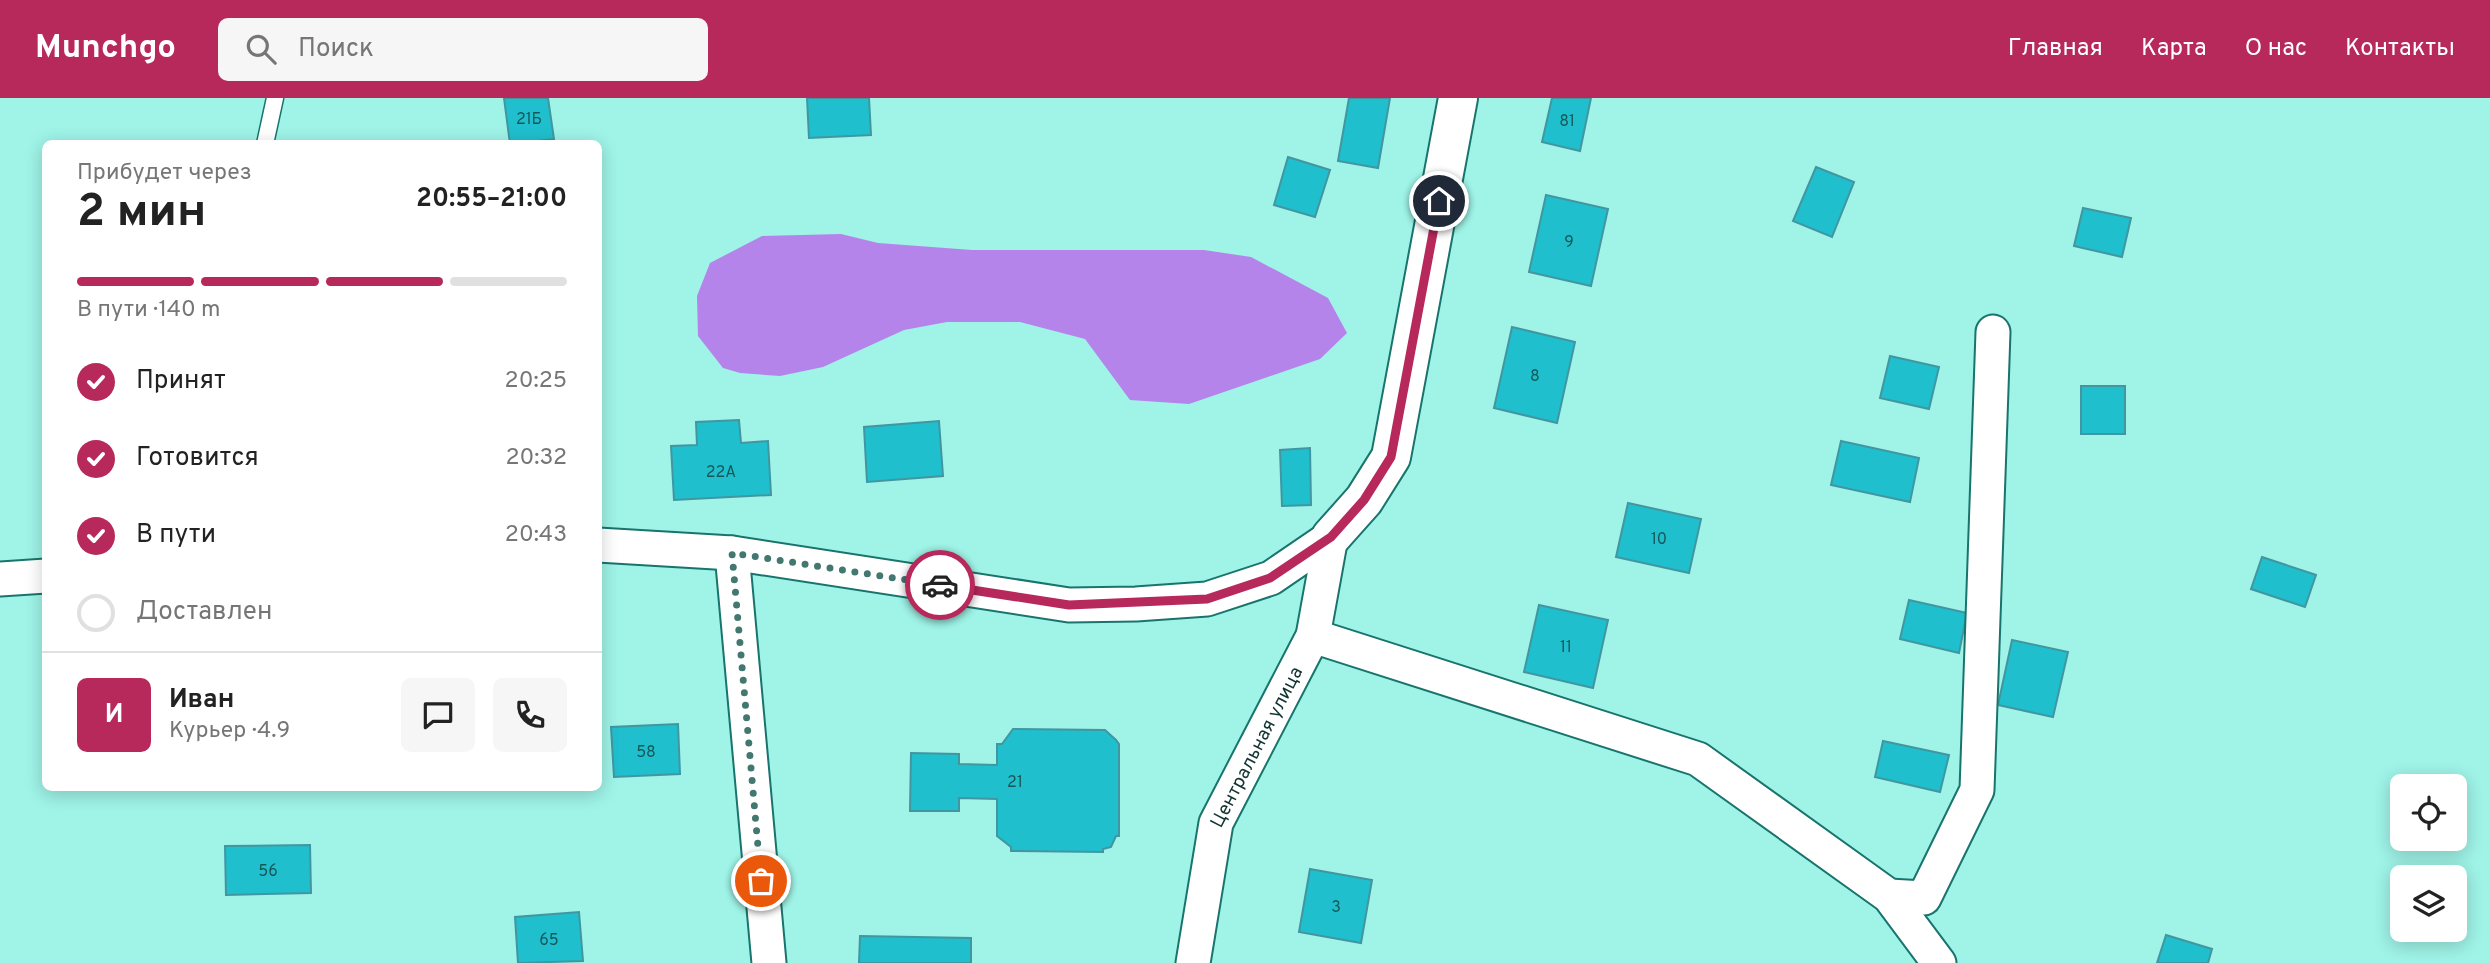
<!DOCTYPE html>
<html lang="ru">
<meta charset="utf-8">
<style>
:root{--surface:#fff;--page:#f6f6f6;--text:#222;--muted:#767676;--line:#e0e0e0;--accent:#b7295b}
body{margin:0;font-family:Overpass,sans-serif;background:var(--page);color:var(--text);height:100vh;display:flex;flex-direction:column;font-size:26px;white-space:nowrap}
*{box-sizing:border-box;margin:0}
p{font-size:23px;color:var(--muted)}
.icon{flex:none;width:38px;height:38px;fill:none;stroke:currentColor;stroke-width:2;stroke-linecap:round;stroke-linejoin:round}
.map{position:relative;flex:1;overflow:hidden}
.drawer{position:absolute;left:42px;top:42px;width:560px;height:651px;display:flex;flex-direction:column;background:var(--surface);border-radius:10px;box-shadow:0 4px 18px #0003}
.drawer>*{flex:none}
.tools{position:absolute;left:2390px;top:676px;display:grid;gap:14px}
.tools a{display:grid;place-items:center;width:77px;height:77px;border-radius:10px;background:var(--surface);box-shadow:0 4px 18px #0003;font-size:35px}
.pin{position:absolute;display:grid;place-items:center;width:60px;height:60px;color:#fff;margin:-30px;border:4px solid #fff;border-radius:50%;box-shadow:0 2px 7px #0007}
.courier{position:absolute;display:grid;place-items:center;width:70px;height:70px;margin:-35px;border:5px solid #b7295b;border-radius:50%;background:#fff;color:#222;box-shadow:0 2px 9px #0007}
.head em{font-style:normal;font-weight:700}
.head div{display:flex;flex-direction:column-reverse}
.head{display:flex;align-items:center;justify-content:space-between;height:119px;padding:0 35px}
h1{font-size:46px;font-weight:700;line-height:52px}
.bar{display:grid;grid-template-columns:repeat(4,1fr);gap:10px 7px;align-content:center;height:84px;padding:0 35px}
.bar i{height:9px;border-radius:5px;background:var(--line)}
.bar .active{background:var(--accent)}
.bar p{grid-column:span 4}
.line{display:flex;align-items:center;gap:18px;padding:0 35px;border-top:2px solid var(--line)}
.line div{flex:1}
.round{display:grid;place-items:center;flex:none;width:74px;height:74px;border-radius:10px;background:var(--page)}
ol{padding:0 35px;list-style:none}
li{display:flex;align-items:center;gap:21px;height:77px}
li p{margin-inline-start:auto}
li .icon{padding:7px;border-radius:50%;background:var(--accent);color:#fff;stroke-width:4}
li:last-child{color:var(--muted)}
li i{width:38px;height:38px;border:4px solid var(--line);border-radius:50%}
header{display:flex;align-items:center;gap:42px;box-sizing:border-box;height:98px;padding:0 35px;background:var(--accent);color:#fff}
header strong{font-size:33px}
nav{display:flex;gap:38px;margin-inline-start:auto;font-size:24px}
.search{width:490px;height:63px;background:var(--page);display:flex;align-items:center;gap:18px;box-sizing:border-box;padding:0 24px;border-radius:10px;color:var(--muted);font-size:26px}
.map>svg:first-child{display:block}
</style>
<header>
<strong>Munchgo</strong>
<div class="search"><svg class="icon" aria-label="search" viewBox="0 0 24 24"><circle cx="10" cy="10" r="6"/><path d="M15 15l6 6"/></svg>Поиск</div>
<nav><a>Главная</a><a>Карта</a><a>О нас</a><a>Контакты</a></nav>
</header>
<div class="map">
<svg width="2490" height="865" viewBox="0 0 2490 865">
<rect width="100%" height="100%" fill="#9ff3e7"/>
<polygon fill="#b584ea" points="841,136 878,145 972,152 1204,152 1251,159 1328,200 1347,235 1320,261 1189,306 1130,302 1085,241 1020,224 947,224 904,232 823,269 780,278 740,275 723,270 698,238 697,198 710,165 762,138"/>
<g fill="#20bfce" stroke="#4196a0" stroke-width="2">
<polygon points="504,0 548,0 554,41 510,46"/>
<polygon points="807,0 869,0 871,37 809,40"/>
<polygon points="1349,0 1390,0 1378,70 1338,63"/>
<polygon points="1552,0 1591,0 1580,53 1542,44"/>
<polygon points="1288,59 1330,72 1315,119 1274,107"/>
<polygon points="1816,69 1854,84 1832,139 1793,123"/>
<polygon points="1546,97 1608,111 1591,188 1529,174"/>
<polygon points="2083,110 2131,120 2122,159 2074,148"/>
<polygon points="1512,229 1575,244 1557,325 1494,310"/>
<polygon points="1890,258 1939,269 1929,311 1880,300"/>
<rect x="2081" y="288" width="44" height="48"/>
<polygon points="739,322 741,345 768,343 771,397 674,402 671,348 697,347 696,324"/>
<polygon points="939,323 943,378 867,384 864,329"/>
<polygon points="1841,343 1919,360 1910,404 1831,387"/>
<polygon points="1310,350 1311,407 1282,408 1280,352"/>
<polygon points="1628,405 1701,421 1689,475 1616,459"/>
<polygon points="2262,459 2316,477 2305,509 2251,491"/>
<polygon points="1909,502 1967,515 1959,555 1900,541"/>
<polygon points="1539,507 1608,522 1593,590 1524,574"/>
<polygon points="2012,542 2068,554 2053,619 1998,607"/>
<polygon points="678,626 680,676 614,679 611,629"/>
<polygon points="1013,631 1105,632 1116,642 1119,646 1119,738 1116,738 1111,749 1103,751 1103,754 1011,753 1011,749 997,738 997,701 959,700 959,713 910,713 911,655 959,656 959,666 997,667 997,646 1002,646"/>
<polygon points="1883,643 1949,657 1940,694 1875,679"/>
<polygon points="310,747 311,795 226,797 225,748"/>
<polygon points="1310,771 1372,782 1361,845 1299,834"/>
<polygon points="579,814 583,863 518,865 515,819"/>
<polygon points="2166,837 2212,851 2208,865 2157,865"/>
<polygon points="860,838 971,840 971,865 859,865"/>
</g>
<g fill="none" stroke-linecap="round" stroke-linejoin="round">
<g stroke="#18746c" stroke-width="19">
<polyline id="service" points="265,46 275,0"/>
</g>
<g stroke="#18746c" stroke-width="37">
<g id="minor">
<polyline points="598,447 732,455 1069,507 1136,506 1207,501 1271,480 1331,439"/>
<polyline points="732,455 769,865"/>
<polyline points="0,481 46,478"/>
<polyline points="1313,538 1698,661 1889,798 1939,865"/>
<polyline points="1889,798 1924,800 1977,692 1993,234"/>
<path id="s1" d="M1193,865L1216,725L1313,538L1331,439"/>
</g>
</g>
<g stroke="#18746c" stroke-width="42">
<polyline id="tertiary" points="1331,439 1364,402 1391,359 1458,0"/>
</g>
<use href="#service" stroke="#fff" stroke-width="16"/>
<use href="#minor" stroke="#fff" stroke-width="33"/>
<use href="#tertiary" stroke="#fff" stroke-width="38"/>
</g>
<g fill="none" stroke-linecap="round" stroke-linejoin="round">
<polyline stroke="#437871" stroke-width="7" stroke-dasharray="0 12.6" points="761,783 732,455 940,487"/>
<polyline stroke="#b7295b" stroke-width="9" points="940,487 1069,507 1207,501 1270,480 1331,439 1364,402 1391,359 1439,103"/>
</g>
<g text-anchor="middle" stroke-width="6" stroke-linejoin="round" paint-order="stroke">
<g font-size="16" fill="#165858">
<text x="529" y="26">21Б</text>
<text x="1567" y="28">81</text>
<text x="1569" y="149">9</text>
<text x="1535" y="283">8</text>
<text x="721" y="379">22А</text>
<text x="1659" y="446">10</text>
<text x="1566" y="554">11</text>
<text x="646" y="659">58</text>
<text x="1015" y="689">21</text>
<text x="268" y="778">56</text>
<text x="1336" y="814">3</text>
<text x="549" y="847">65</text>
</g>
<g font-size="19" fill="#123531" stroke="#bbfdf3">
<text dy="7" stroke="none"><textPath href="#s1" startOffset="228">Центральная улица</textPath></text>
</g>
</g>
</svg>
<div class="tools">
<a><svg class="icon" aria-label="locate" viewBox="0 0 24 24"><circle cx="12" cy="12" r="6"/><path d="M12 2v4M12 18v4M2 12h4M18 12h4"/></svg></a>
<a><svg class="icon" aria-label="layers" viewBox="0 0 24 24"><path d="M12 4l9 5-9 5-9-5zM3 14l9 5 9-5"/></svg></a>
</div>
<div class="pin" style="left:761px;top:783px;background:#ea580c"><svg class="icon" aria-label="bag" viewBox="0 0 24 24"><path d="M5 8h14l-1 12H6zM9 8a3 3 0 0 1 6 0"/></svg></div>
<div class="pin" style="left:1439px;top:103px;background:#1f2937"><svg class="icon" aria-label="home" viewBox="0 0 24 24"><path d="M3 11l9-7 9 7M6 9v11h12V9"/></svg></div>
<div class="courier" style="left:940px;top:487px"><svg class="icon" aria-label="car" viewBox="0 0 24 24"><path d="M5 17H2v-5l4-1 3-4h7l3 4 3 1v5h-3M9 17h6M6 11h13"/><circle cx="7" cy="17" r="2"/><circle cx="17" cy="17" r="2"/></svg></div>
<section class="drawer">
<div class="head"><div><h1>2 мин</h1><p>Прибудет через</p></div><em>20:55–21:00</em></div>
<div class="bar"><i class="active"></i><i class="active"></i><i class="active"></i><i></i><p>В пути · 140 m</p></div>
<ol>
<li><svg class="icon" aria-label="check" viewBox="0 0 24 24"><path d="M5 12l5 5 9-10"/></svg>Принят<p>20:25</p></li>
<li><svg class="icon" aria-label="check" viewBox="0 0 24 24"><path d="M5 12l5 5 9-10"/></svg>Готовится<p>20:32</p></li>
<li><svg class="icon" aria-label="check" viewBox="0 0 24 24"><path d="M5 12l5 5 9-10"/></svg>В пути<p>20:43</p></li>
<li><i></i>Доставлен</li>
</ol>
<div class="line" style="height:126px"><b class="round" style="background:var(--accent);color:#fff">И</b><div><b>Иван</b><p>Курьер · 4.9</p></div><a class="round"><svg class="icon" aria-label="chat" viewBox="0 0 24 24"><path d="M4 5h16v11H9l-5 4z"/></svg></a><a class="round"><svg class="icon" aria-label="phone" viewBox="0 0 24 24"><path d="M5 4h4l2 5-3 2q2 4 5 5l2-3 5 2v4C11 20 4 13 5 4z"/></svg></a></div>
</section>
</div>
